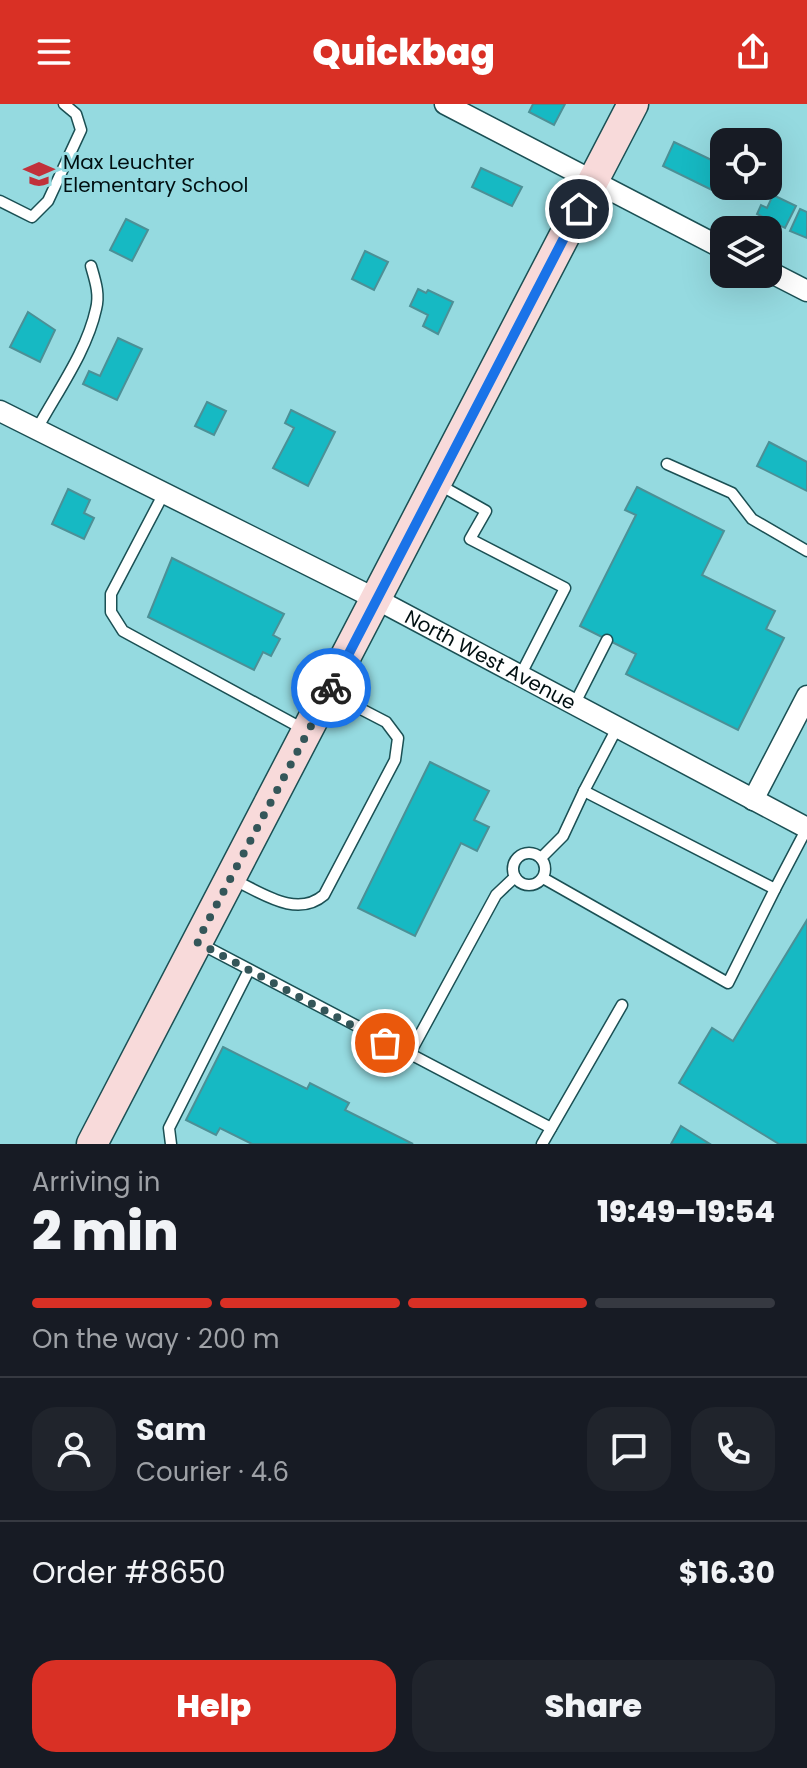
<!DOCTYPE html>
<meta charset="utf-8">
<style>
:root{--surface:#171b24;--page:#20242c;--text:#f1f3f6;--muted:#9ea1a6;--line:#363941;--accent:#d93025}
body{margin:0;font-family:Poppins,sans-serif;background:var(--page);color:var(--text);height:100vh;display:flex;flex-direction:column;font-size:30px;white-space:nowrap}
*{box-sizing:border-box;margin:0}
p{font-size:26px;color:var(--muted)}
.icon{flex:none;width:44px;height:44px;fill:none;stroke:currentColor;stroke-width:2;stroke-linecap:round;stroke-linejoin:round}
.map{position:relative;height:1040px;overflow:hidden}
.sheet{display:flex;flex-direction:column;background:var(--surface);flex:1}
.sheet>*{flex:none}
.fabs{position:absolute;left:710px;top:24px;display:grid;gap:16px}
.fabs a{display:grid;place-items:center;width:72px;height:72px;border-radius:16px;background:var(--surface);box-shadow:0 8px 32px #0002;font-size:40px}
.pin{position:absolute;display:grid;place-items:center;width:68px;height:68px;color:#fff;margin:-34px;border:4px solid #fff;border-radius:50%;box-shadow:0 2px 8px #0007}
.courier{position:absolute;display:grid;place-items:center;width:80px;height:80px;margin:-40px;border:6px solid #1a73e8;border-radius:50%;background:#fff;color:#222;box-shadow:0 2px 10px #0007}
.head em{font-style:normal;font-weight:800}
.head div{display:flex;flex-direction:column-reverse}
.head{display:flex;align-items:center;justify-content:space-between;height:136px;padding:0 32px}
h1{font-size:52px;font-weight:800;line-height:60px}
.bar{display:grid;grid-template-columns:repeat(4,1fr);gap:12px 8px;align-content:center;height:96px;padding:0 32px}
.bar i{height:10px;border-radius:6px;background:var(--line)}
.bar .on{background:var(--accent)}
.bar p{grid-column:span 4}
.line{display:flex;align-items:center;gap:20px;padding:0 32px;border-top:2px solid var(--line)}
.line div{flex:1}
.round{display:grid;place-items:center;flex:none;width:84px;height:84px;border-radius:24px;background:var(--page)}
.cta{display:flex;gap:16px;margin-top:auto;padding:16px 32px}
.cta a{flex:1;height:92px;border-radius:24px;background:var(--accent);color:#fff;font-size:32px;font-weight:800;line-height:92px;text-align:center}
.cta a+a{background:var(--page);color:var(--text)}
header{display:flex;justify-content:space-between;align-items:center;height:104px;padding:0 32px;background:var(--accent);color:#fff;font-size:36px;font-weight:800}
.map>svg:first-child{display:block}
</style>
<header><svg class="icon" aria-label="menu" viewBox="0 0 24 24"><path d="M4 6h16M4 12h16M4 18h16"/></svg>Quickbag<svg class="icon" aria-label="share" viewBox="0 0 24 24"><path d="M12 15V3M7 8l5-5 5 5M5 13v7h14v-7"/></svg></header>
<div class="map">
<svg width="807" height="1040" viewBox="0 0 807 1040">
<rect width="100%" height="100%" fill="#95dae0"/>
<g fill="#16b9c3" stroke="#4c9096" stroke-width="2">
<polygon points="533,0 565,0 554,21 529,8"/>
<polygon points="674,38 724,62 727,82 722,91 663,62"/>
<polygon points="481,64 522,83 512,102 472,83"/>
<polygon points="773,91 796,102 785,124 757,110 761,101 767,104"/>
<polygon points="800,105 807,108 807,134 790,127"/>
<polygon points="126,115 148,126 132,157 110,146"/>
<polygon points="365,147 388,158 374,186 352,175"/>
<polygon points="418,185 426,189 428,186 453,198 438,230 423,222 428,211 410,202"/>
<polygon points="28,208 55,226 40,258 10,243"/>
<polygon points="118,234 142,245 117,296 83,280 89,267 100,272"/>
<polygon points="207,298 226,307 214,331 195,322"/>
<polygon points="291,306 335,328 308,382 273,364 294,324 285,319"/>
<polygon points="769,338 807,358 807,387 757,362"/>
<polygon points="637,383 724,427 702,471 775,507 766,525 784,534 738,626 626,570 636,550 580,522 636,411 625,406"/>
<polygon points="68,385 90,396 84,409 94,414 84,435 52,420"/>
<polygon points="172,454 284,510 273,531 280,535 271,552 263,548 254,566 148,513"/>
<polygon points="430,658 489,687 474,716 489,723 477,747 461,739 415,832 358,804"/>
<polygon points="807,816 807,1040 779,1040 679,979 712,924 733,937"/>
<polygon points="223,943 307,985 310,979 349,999 345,1006 413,1040 252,1040 220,1024 216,1031 186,1016"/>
<polygon points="681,1022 710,1040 671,1040"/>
</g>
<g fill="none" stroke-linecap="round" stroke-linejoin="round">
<g stroke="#1b5054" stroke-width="13">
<g id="service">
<polyline points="0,97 32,113 48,97 81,26 76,10 64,0"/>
<path d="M37,325C57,288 87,247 96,205C100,190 95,176 91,162"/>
<polyline points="667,360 732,389 752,415 807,447"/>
<polyline points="438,380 486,407 470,435 565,484 520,572"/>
<polyline points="164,389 111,490 111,508 123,527 305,626"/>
<polyline points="574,601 607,536"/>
<polyline points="617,624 584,687 775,785 807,724"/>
<circle cx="529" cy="765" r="16"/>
<polyline points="541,754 563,732 584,687"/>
<polyline points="543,774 728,879 775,785"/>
<path d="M232,775C261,788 296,815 324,791L395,656L398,634L386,618L330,589"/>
<polyline points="199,839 551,1024"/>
<polyline points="409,951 496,791 515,773"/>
<polyline points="171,1040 169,1024 249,866"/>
<polyline points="542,1040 622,901"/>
</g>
</g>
<g stroke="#1b5054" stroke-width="23">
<g id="minor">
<polyline points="445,0 724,145"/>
<polyline points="768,167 807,187"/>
<path id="s1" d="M0,307L378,496L807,724"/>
<polyline points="753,696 807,592"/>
</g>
</g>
<g stroke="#1b5054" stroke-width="33">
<polyline id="secondary" points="92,1040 633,0"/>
</g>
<use href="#service" stroke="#fff" stroke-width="10"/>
<use href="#minor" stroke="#fff" stroke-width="20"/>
<use href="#secondary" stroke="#f8dada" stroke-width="30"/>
</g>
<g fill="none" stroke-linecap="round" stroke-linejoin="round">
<polyline stroke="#345659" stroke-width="8" stroke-dasharray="0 14.4" points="331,584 197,838 385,939"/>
<polyline stroke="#1a73e8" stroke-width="10" points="331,584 579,105"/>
</g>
<defs>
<g id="school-bare" transform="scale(2.4)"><path d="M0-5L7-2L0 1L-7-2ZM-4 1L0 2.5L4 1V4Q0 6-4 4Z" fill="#c1313b" stroke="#95dae0" stroke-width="2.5" paint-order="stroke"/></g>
</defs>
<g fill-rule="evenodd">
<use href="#school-bare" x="39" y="70"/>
</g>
<g text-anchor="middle" stroke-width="6" stroke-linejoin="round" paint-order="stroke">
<g font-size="20" fill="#000f11" stroke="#95dae0" text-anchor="start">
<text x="63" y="65">Max Leuchter<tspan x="63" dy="23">Elementary School</tspan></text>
</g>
<g font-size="20" fill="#000f11" stroke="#95dae0">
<text dy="7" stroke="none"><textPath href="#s1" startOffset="550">North West Avenue</textPath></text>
</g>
</g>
</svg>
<div class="fabs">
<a><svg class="icon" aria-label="locate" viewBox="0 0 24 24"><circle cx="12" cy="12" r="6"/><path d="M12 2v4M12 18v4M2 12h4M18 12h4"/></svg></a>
<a><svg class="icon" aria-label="layers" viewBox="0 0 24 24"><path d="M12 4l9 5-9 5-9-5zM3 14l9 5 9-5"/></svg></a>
</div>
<div class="pin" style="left:385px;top:939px;background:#ea580c"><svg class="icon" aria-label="bag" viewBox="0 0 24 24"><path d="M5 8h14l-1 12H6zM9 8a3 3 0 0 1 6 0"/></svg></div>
<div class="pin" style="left:579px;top:105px;background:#1f2937"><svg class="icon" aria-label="home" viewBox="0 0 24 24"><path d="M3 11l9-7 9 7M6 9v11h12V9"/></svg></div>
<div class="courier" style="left:331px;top:584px"><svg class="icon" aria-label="bike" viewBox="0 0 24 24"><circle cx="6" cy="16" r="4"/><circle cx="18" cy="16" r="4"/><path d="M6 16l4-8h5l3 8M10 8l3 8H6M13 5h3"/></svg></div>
</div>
<section class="sheet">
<div class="head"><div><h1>2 min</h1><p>Arriving in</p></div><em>19:49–19:54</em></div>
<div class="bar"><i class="on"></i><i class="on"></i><i class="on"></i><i></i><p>On the way · 200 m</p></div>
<div class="line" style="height:144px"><a class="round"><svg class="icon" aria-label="person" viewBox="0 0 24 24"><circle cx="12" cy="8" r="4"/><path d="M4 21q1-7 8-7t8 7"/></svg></a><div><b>Sam</b><p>Courier · 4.6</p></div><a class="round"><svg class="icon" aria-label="chat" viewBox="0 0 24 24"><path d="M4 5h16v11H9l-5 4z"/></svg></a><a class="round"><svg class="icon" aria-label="phone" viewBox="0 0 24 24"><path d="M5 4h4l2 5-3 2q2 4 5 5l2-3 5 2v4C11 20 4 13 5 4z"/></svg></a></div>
<div class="line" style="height:104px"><div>Order #8650</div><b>$16.30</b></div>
<div class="cta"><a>Help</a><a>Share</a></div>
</section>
